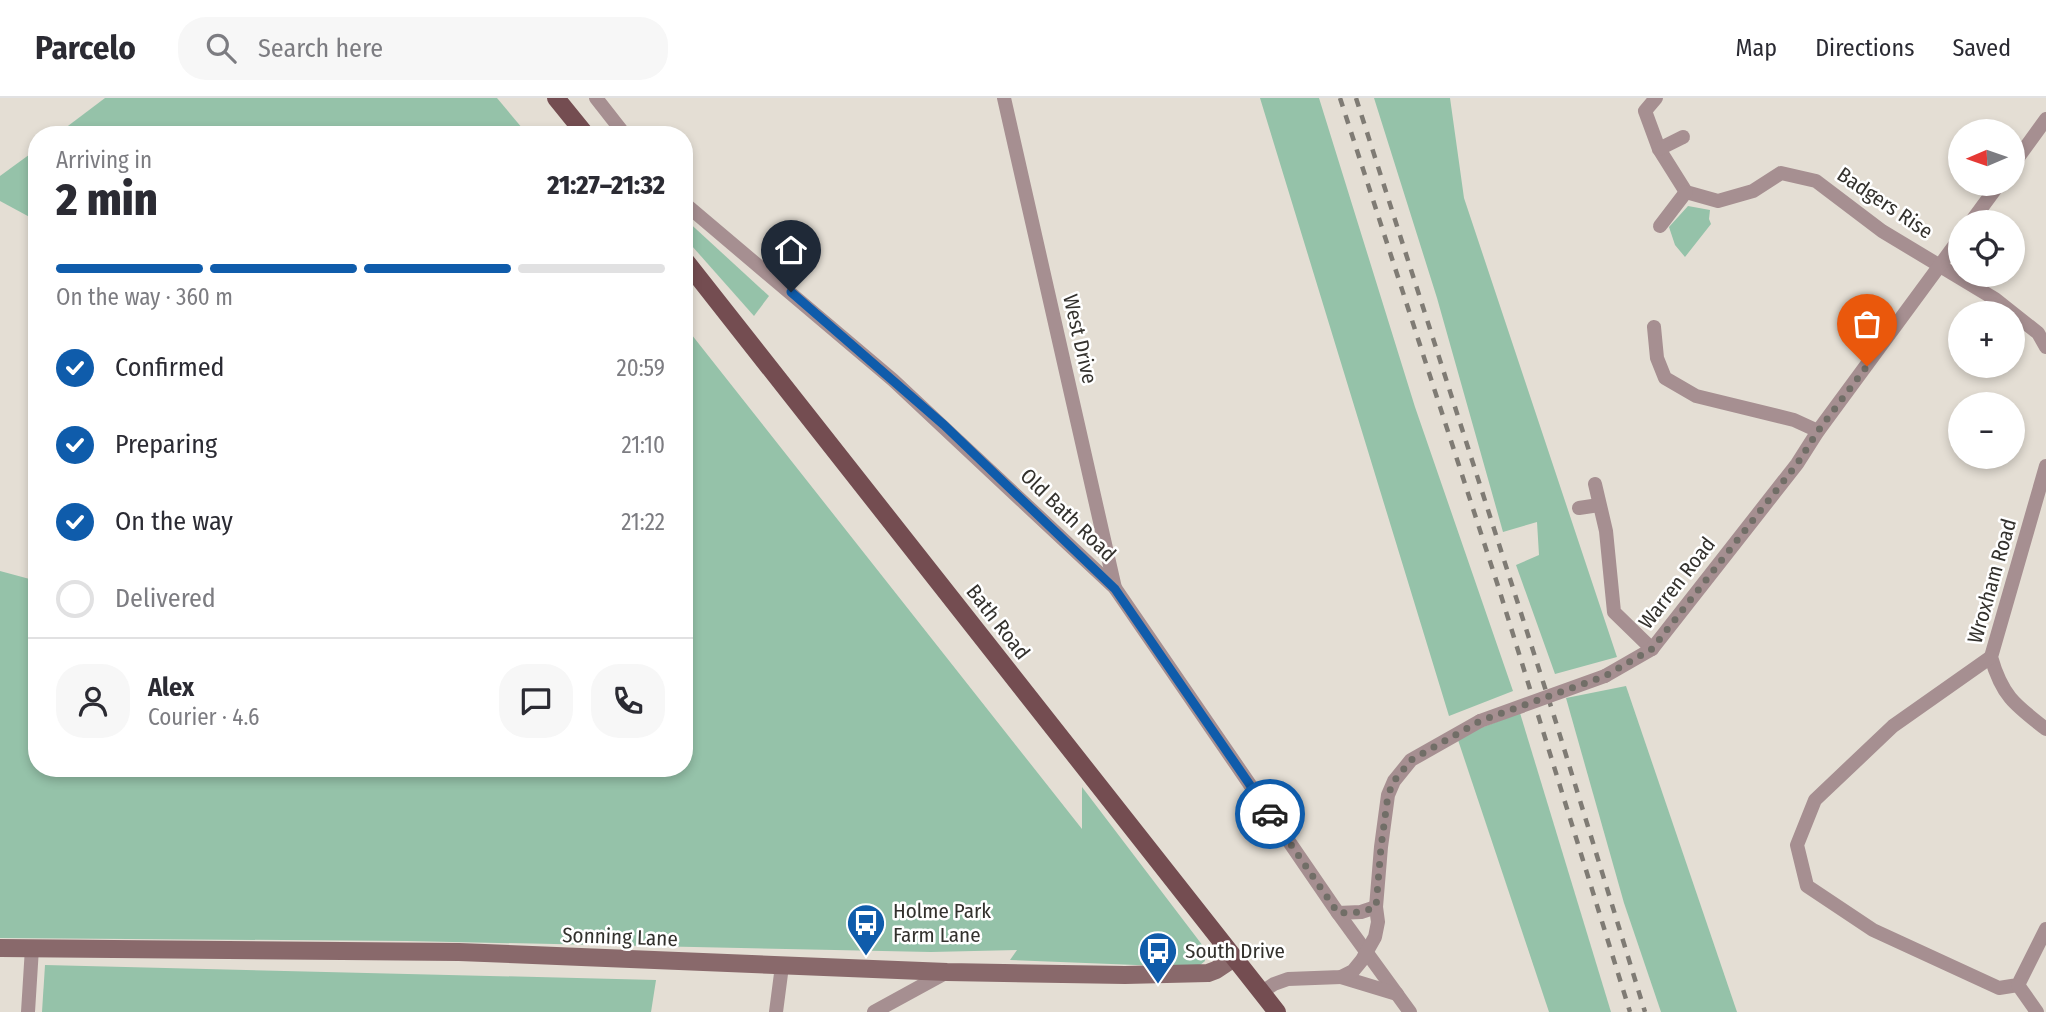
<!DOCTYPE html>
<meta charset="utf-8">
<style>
:root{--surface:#fff;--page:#f7f7f7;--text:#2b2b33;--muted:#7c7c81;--line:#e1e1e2;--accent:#0f5cab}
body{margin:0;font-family:"Fira Sans Condensed",sans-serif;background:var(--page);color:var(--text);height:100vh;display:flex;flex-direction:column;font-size:26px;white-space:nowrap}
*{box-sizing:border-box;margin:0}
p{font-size:23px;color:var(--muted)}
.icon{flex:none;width:38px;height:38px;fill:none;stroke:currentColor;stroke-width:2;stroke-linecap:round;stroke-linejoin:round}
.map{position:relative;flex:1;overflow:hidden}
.sheet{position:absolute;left:28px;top:28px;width:665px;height:651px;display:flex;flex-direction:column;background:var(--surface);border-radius:28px;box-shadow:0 4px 10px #0003}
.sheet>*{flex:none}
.needle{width:46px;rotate:268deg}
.buttons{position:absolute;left:1948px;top:21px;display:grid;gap:14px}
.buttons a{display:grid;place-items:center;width:77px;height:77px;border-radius:50%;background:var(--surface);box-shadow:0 4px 10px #0003;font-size:35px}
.pin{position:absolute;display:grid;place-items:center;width:60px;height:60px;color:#fff;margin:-72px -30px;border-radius:50% 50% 50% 0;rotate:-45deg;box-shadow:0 0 7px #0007}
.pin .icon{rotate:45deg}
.courier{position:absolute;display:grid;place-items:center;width:70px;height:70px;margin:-35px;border:5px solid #0f5cab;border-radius:50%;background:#fff;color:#222;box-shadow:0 2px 9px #0007}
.summary em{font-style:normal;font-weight:800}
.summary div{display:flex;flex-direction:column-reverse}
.summary{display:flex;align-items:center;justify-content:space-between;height:119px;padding:0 28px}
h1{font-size:46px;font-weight:800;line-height:52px}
.bar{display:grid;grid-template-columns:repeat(4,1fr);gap:10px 7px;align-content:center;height:84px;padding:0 28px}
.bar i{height:9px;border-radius:5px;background:var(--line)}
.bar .current{background:var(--accent)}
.bar p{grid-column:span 4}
.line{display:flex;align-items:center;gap:18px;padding:0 28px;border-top:2px solid var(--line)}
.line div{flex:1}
.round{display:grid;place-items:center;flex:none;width:74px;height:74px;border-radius:28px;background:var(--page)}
ol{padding:0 28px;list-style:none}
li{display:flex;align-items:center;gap:21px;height:77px}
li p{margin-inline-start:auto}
li .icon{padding:7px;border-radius:50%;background:var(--accent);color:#fff;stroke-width:4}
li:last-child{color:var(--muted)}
li i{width:38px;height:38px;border:4px solid var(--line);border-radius:50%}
header{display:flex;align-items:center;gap:42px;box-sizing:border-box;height:98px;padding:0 35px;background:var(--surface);border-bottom:2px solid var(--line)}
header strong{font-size:33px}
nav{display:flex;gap:38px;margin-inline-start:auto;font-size:24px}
.search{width:490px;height:63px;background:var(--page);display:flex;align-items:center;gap:18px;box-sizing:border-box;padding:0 24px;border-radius:28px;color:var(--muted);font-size:26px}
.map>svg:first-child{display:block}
</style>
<header>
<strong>Parcelo</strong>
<div class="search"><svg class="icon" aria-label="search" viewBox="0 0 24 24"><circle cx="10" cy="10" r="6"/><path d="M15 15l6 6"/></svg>Search here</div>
<nav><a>Map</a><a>Directions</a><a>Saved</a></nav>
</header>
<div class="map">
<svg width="2046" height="914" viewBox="0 0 2046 914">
<rect width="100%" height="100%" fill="#e4ded4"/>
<g fill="#95c2a9">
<polygon points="105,0 497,0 528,37 56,37"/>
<polygon points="1260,0 1319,0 1415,309 1513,593 1449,618"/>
<polygon points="1374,0 1450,0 1464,100 1617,559 1555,576 1516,467 1539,457 1537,424 1503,434 1437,200"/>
<polygon points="37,51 37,123 0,103 0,78"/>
<polygon points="1688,108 1710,112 1709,121 1711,126 1685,159 1675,147 1669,129"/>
<polygon points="684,120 769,198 754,218 684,139"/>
<polygon points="684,227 1082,731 1082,689 1203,848 1205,863 1199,868 1187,869 1010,862 1017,852 931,854 407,843 0,840 0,473 37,483 37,670 684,670"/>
<polygon points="1626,588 1737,914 1661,914 1624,805 1566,600"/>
<polygon points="1520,615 1611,914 1549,914 1457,639"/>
<polygon points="45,867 656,882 651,914 42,914"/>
</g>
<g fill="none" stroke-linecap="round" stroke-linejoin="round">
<g stroke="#a68f91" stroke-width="14">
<polyline points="596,0 625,37"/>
<polyline points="1004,0 1115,490"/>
<polyline points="1656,0 1645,13 1659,51 1686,94 1718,103 1753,93 1781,75 1816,83 1882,133 1995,201 2038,235 2046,249"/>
<polyline points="1659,51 1683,39"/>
<polyline points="2012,68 2046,21"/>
<polyline points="684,105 893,282 1115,490 1338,815 1410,914"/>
<polyline points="1971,124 1999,86"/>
<polyline points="1660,128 1686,94"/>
<polyline points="1654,229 1657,260 1665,280 1696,298 1794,322 1818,333"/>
<path d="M2046,368L1991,559C2002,598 2015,607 2046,631"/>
<polyline points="1595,386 1606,433 1614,514 1652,551"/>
<polyline points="1579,410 1599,407"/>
<polyline points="1991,559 1893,628 1815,702 1797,747 1807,788 1873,832 1999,890 2018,887 2046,831"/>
<polyline points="1605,578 1652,551 1797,366 1818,333 1960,140"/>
<polyline points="1338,815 1361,814 1376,809"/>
<polyline points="1341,879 1397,896"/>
<polyline points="2018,887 2037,914"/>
<polyline points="1262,894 1274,886 1288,881 1341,879 1353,873 1362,862 1375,839 1378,824 1376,809 1381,749 1388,697 1394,683 1411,662 1480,623"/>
<polyline points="28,914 32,850"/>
<polyline points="776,914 782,868"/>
<polyline points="874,914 947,874"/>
</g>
<polyline stroke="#89696b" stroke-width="18" points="0,850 459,854 947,874 1125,877 1208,875 1216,872 1234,860"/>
<g stroke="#744d51" stroke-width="18">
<polyline points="556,0 586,37"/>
<polyline points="684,161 1277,914"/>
</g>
<g stroke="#7f7b74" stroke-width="4.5" stroke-dasharray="9 9" stroke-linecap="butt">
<polyline points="1340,0 1499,491 1630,914"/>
<polyline points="1356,0 1554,618 1645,914"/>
</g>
<polyline stroke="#a68f91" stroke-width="14" points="1480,623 1605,578"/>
</g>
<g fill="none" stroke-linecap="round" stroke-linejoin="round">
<polyline stroke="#716e67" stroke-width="7" stroke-dasharray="0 12.6" points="1270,716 1338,815 1361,814 1376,809 1381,749 1388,697 1394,683 1411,662 1480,623 1605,578 1652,551 1797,366 1818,333 1867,268"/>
<polyline stroke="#0f5cab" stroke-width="9" points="791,194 944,327 1115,491 1270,716"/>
</g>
<defs>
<g id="bus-pin" transform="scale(2.0125)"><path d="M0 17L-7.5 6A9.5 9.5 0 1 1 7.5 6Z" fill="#0f5cab" stroke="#fff"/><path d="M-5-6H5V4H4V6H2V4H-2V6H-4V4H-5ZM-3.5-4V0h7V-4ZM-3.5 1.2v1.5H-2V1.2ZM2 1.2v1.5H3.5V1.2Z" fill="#fff"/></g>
</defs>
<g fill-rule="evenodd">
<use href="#bus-pin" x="866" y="825"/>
<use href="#bus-pin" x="1158" y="853"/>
</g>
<g text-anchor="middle" stroke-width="5" stroke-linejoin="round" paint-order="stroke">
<g font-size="21" fill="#33312d" stroke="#fff">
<text transform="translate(1885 105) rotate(34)" y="7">Badgers Rise</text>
<text transform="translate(1080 241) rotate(77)" y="7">West Drive</text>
<text transform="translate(1068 417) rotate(44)" y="7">Old Bath Road</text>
<text transform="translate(1992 483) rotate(-74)" y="7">Wroxham Road</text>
<text transform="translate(1677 485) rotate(-52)" y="7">Warren Road</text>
<text transform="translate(998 524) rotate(52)" y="7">Bath Road</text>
<text transform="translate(620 839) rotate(2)" y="7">Sonning Lane</text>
</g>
<g font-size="21" fill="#33312d" stroke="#fff" text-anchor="start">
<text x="893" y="820">Holme Park<tspan x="893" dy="24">Farm Lane</tspan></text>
<text x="1185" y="860">South Drive</text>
</g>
</g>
</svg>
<div class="buttons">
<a><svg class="needle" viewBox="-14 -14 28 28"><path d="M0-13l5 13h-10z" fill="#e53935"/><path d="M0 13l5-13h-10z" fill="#7c7c81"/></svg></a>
<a><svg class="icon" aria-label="locate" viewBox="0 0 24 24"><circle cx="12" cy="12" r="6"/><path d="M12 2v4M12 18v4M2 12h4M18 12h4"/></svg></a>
<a>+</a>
<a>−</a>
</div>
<div class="pin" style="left:1867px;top:268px;background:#ea580c"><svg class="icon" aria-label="bag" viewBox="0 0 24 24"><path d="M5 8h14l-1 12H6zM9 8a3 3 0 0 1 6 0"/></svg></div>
<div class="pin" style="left:791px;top:194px;background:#1f2937"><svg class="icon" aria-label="home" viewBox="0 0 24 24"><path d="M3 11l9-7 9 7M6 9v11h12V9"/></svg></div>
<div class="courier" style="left:1270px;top:716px"><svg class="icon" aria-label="car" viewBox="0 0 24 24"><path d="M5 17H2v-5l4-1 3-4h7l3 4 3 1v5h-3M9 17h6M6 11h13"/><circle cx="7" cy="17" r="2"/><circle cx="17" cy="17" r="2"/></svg></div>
<section class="sheet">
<div class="summary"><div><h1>2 min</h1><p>Arriving in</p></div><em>21:27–21:32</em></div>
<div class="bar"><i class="current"></i><i class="current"></i><i class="current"></i><i></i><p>On the way · 360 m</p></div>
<ol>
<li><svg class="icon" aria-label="check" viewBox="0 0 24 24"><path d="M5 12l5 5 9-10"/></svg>Confirmed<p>20:59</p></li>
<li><svg class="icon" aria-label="check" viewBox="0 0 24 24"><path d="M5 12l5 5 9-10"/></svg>Preparing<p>21:10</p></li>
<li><svg class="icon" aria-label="check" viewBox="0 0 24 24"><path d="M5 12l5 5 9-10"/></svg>On the way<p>21:22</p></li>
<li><i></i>Delivered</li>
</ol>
<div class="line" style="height:126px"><a class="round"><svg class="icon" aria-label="person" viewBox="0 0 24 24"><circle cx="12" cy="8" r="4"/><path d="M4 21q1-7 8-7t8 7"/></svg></a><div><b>Alex</b><p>Courier · 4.6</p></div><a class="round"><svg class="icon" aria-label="chat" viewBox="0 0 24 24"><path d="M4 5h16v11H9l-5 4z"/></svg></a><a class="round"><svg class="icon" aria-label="phone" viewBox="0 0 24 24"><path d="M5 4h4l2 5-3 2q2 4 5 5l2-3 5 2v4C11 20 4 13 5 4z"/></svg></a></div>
</section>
</div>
